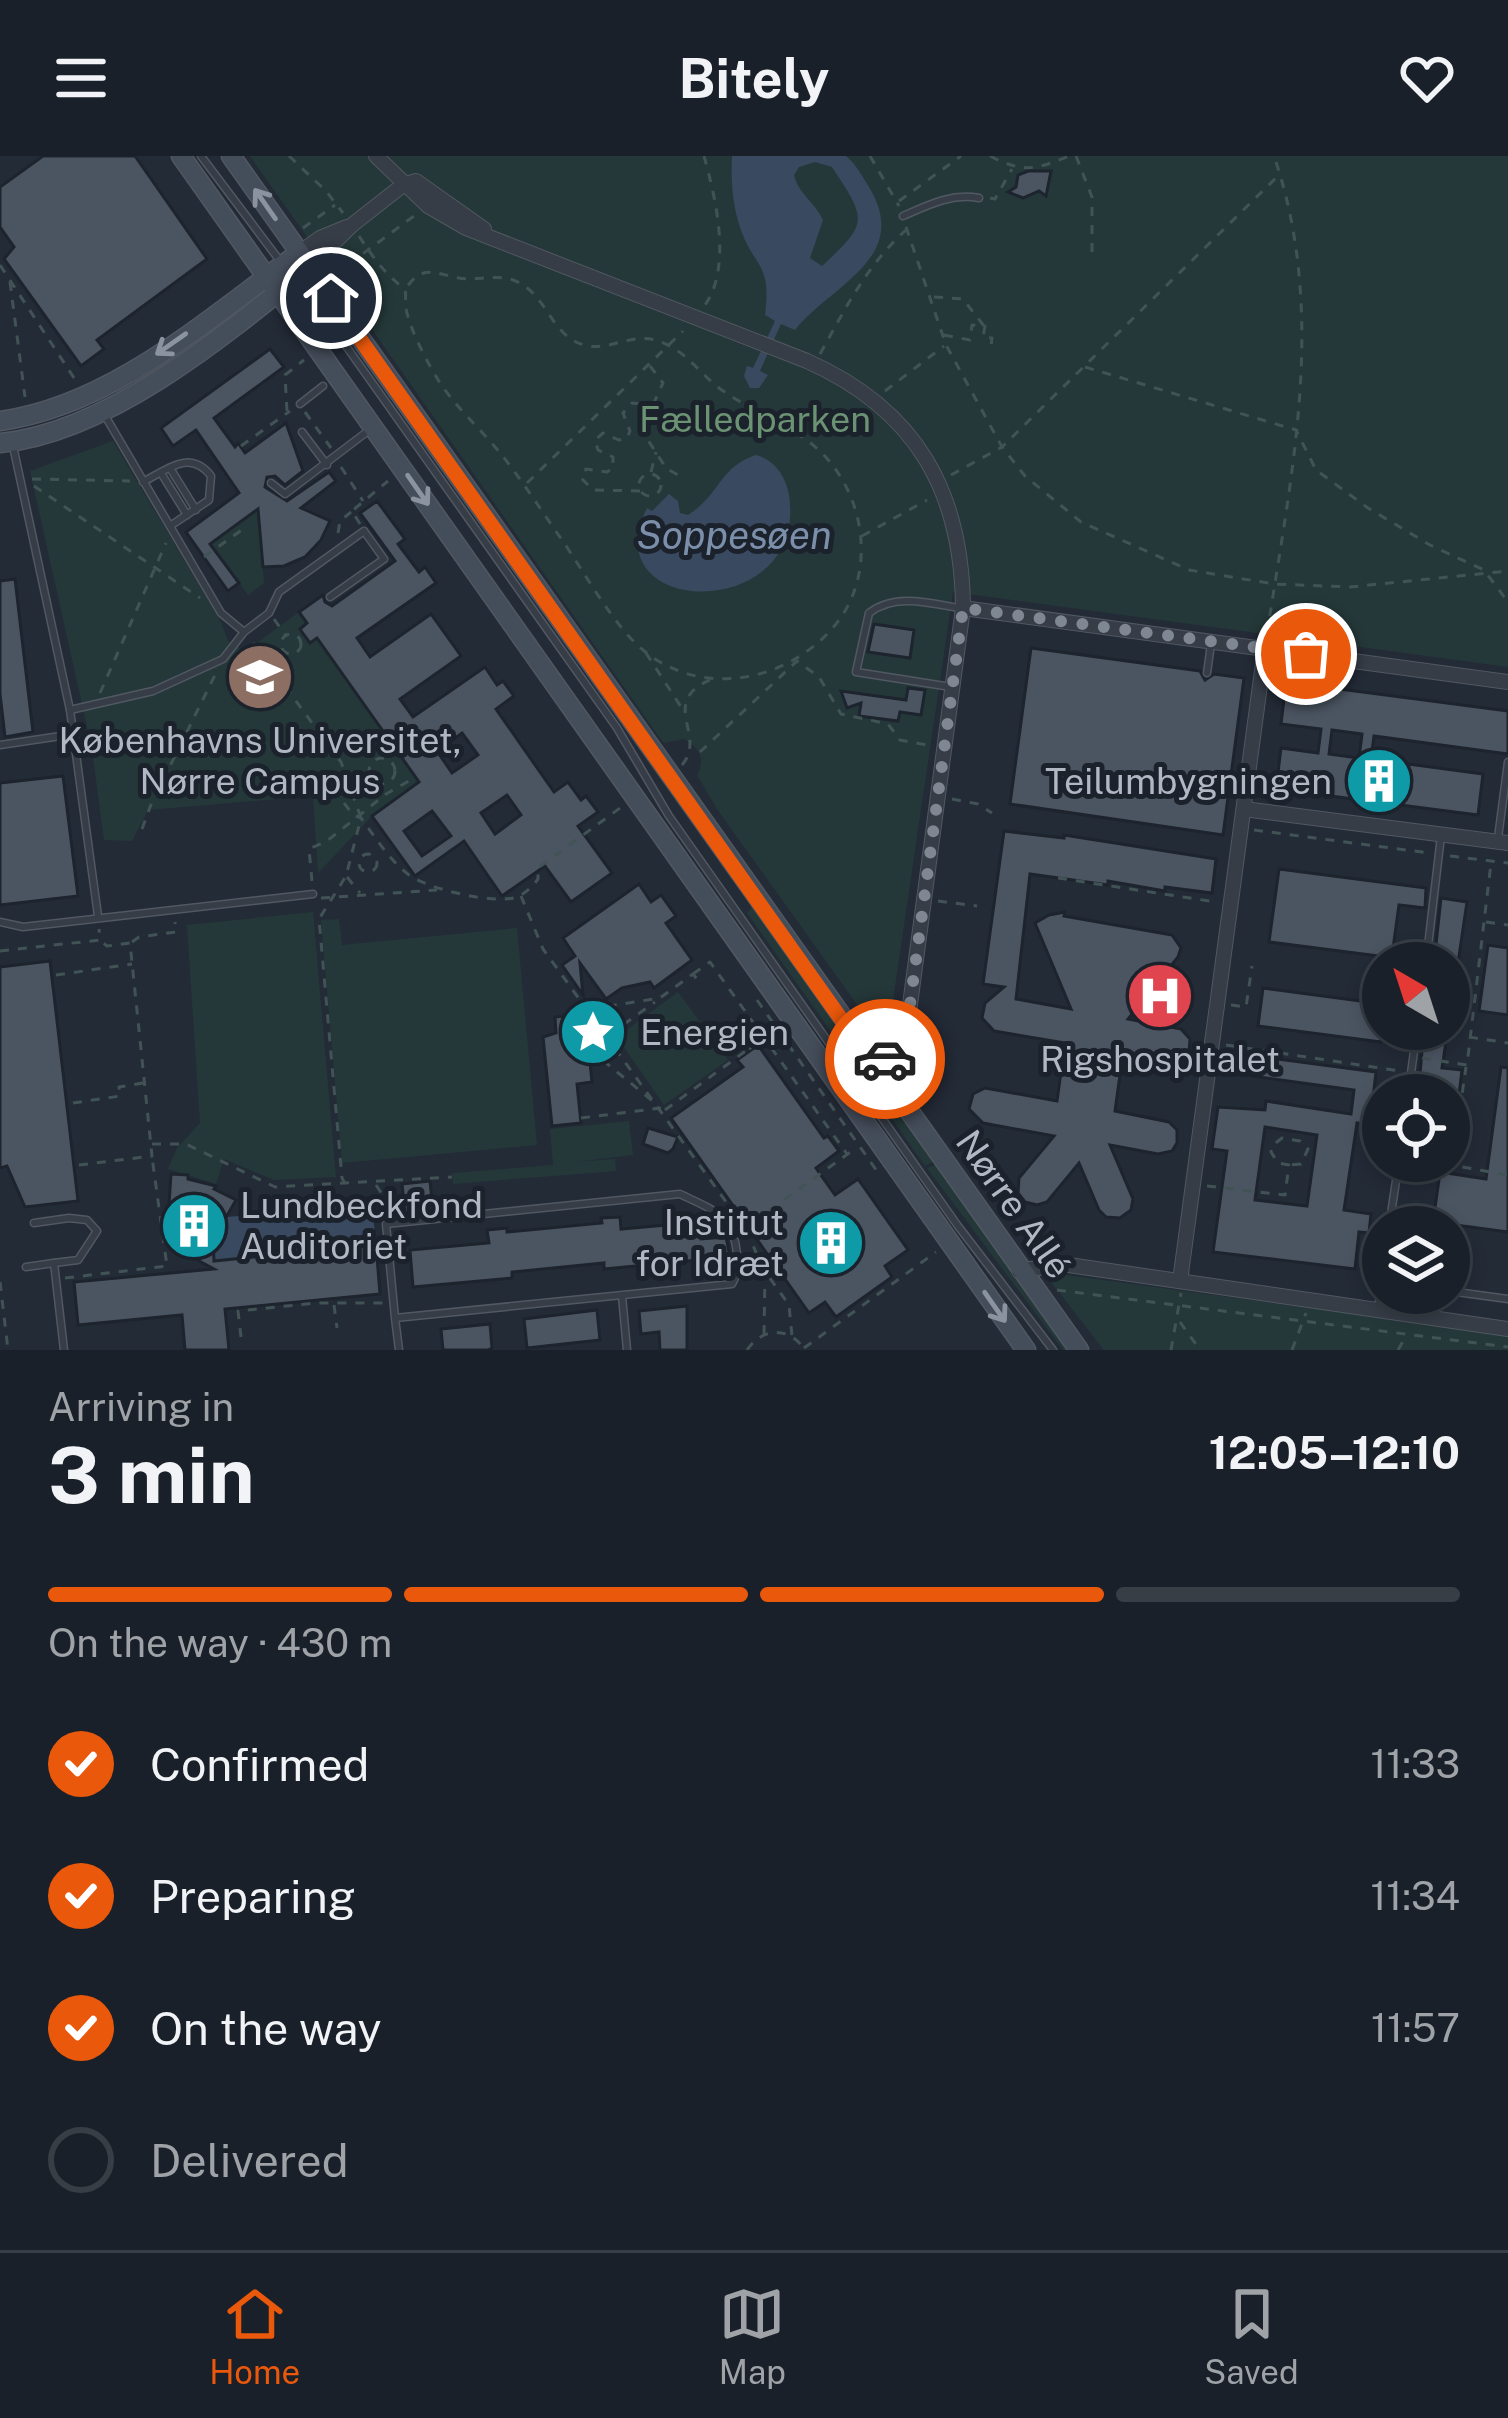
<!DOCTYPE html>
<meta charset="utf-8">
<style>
:root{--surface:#1a2029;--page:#272d35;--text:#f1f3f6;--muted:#9fa3a8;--line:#383e46;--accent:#ea580c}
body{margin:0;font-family:"Public Sans",sans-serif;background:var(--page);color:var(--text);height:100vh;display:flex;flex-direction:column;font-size:45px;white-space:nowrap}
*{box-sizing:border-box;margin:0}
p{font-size:39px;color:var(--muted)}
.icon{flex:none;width:66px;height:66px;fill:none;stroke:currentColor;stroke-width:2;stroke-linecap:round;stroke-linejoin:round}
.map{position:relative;height:1194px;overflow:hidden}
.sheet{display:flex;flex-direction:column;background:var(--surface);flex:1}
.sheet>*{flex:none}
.needle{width:78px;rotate:321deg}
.buttons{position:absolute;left:1362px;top:786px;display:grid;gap:24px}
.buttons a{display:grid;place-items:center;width:108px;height:108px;border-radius:50%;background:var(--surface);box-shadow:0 6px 18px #0003,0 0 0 3px var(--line);font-size:60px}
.pin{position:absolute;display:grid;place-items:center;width:102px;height:102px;color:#fff;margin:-51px;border:6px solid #fff;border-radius:50%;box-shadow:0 3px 12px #0007}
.courier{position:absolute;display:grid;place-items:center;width:120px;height:120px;margin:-60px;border:9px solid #ea580c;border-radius:50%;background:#fff;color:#222;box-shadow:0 3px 15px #0007}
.headline em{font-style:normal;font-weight:700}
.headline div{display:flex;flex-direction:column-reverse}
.headline{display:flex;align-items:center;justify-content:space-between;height:204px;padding:0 48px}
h1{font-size:78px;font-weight:700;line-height:90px}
.bar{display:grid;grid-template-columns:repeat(4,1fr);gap:18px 12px;align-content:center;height:144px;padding:0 48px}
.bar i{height:15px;border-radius:9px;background:var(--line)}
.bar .current{background:var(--accent)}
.bar p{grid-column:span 4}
ol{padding:0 48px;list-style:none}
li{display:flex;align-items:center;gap:36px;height:132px}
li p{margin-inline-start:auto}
li .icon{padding:12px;border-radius:50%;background:var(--accent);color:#fff;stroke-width:4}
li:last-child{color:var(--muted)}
li i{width:66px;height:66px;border:6px solid var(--line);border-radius:50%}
header{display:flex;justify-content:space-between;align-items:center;height:156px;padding:0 48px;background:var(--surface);font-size:54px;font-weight:700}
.tab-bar{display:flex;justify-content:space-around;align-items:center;height:168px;border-top:3px solid var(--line);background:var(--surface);font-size:33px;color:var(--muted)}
.tab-bar a{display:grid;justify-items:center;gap:6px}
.tab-bar .current{color:var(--accent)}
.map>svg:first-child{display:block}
</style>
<header><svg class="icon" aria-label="menu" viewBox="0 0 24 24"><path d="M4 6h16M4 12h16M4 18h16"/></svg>Bitely<svg class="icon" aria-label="heart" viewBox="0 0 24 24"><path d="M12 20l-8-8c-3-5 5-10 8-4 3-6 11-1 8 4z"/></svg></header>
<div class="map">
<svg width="1508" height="1194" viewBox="0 0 1508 1194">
<rect width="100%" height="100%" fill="#232b37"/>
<g fill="#253839">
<path d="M250,0H1508V511L953,436L889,871L881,882L717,653L697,619C706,603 699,591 684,583L664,587L659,581Z"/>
<polygon points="113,285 221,466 228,485 242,494 250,492 299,456 307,467 300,473 304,479 317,482 419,626 372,660 318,717 313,640 148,654 132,685 104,684 92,593 30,315"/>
<polygon points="258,353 264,427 248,439 217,395 210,399 205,392"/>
<polygon points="752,751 865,909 858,914 747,757"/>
<polygon points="313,756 336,1021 274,1024 224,1003 216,1028 168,1013 177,992 200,967 187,769"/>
<polygon points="339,763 342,789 517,772 537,989 342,1007 321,764"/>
<polygon points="678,836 728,904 664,949 617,881"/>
<polygon points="869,915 933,1006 925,1010 862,920"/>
<polygon points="629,965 633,999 575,1006 615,1003 616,1015 453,1028 452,1017 553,1009 550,973"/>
<polygon points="935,1009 1072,1194 1063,1194 927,1012"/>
<polygon points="1059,1118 1508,1179 1508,1194 1104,1194 1047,1121"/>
</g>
<g fill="#39495f" fill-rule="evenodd">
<path d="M732,0H846C856,8 862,20 869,31C912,102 832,128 795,174L781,168L760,215L768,219L759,232H750L744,220L747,210L753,212L775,165L765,159C772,104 753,113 739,68C732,45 731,23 732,0ZM815,6L832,11C867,64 869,67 822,110L810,102L823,64C815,46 799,39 794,19L799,11Z"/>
<path d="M756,299C775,304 786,321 789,339C809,468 591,463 647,352L652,355L669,338L678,345L680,357L688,359C721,338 719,311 756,299Z"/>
<polygon points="304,1055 306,1064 373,1058 376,1089 214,1105 213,1084 226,1061"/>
</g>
<g fill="#4b5562" stroke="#1d242e" stroke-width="3" fill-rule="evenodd">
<polygon points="43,0 135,0 207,103 97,184 104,193 81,210 4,103 14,91 0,71 0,31"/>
<polygon points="1028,15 1051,15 1046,40 1039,35 1023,42 1008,36 1016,31 1018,19"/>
<polygon points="270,193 284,211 214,262 235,291 238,287 245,297 286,267 303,315 285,329 275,320 267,321 265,331 287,345 329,316 336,325 301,352 330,365 321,384 305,401 284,410 263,411 258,353 210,388 239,427 228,435 186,376 239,337 196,274 173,290 161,272"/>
<path d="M377,345L405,383L398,388L419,416L425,411L436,427L357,482L370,501L431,458L461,500L400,543L413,561L485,511L497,529L503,525L514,540L496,553L554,636L568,626L581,644L586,640L598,656L578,670L612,717L571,746L545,710L502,740L464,685L415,720L372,660L419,626L317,482L310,487L304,479L300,473L307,467L299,456L323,439L325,446L332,450L395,405L360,357ZM462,577L478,599L452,617L437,595ZM507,639L521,659L495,678L481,657ZM432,655L451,680L422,700L404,675Z"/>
<polygon points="15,423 33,576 5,581 0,538 0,425"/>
<polygon points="874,468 914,474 910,502 868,496"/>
<polygon points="1031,492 1200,515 1205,524 1214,518 1244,522 1223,679 1010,648"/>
<path d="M1286,526L1508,555V598L1374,580L1371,603L1483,618L1478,659L1276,633L1281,592L1318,597L1321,573L1281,568ZM1332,574L1362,578L1359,602L1329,598Z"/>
<polygon points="908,532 925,534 921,559 900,556 898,565 859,560 861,547 847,552 841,535 906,544"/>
<polygon points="63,620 78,740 0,749 0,627"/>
<polygon points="1004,675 1064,682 1064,679 1216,703 1212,737 1165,731 1165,735 1108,725 1108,729 1030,718 1016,843 1071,853 1035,767 1049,759 1065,756 1064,760 1172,779 1181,792 1178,801 1128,863 1181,873 1190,883 1189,897 1172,906 1123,897 1115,955 1169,966 1177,974 1177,987 1172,995 1158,998 1110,989 1133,1043 1131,1054 1120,1062 1106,1061 1099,1054 1079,1007 1047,1046 1037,1049 1025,1046 1018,1037 1019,1022 1054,980 983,967 969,953 973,938 985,932 1057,945 1065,887 994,875 982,862 985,847 1004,831 983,828"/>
<polygon points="1279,713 1426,732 1425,752 1399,749 1391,807 1378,807 1379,800 1269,786"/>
<polygon points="639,728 651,746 661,739 676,760 666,767 692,804 654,832 650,826 622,832 606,843 580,807 583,839 562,809 575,800 563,782"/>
<polygon points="1441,742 1467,746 1458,807 1434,807"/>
<polygon points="1488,789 1508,792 1508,859 1479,855"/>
<polygon points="50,805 78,1045 25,1051 7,1010 0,1012 0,811"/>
<polygon points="1263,832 1383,848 1381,886 1258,870"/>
<polygon points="585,858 592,926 577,928 581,967 552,970 543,881 556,877 555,861"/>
<polygon points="1424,873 1448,873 1442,912 1462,914 1459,939 1418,939"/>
<polygon points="758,889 824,982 828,980 839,995 816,1012 835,1039 858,1023 908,1094 885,1110 892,1121 836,1161 825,1146 809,1157 671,962 743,911 737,904"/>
<path d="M1225,896L1376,916L1370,969L1357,967L1344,1054L1371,1058L1369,1077L1359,1076L1355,1113L1213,1096L1227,995L1212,993L1218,951L1265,954L1266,945L1351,958L1354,934L1222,916ZM1265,971L1317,979L1307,1050L1255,1044Z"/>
<polygon points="1501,911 1508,912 1508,1076 1433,1066 1440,1016 1486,1023"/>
<polygon points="648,972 678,981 673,993 668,997 643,988"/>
<polygon points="171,1018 188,1019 188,1023 216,1030 214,1033 236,1044 213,1084 214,1105 376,1089 380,1138 225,1153 229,1194 185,1194 182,1159 78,1169 74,1126 214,1113 188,1099 192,1088 167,1079"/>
<polygon points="430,1025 433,1054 405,1057 402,1028"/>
<polygon points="372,1042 373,1058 305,1064 304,1048"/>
<polygon points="620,1061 621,1073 700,1066 701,1083 726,1081 730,1101 604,1113 604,1107 512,1116 512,1122 413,1131 410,1094 489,1087 487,1074 507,1072 507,1076 602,1067 601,1062"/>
<polygon points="687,1150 687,1194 660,1194 659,1176 641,1178 639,1155"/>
<polygon points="597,1154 600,1184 527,1192 524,1163"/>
<polygon points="490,1168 492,1192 488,1194 443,1194 441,1173"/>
</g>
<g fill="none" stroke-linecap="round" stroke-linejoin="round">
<g stroke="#515862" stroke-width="9">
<g id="lane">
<polyline points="201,0 280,105"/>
<path d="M903,60C928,49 951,37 979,42"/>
<polyline points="296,125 346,190 617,572 669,660 958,1070 1053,1194"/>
<polyline points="300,248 323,230"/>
<polyline points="104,258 221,457 244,476"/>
<polyline points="302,276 327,309"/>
<polyline points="13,290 70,554 98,760"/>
<polyline points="170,312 196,354"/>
<polyline points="161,317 187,359"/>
<path d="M143,326C168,313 190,293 211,320L209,344L170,370"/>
<polyline points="271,327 285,338 368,275"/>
<polyline points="1207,517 1211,488"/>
<path d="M951,531L856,516L869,457C895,437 929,447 959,452"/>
<polyline points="70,554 153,535 223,503 244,476 269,457 279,436 364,375 384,403 330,441"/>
<polyline points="0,589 74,578"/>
<polyline points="1498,682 1508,606"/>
<polyline points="0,766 23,771 313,738"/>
<polyline points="1426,807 1441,680"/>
<polyline points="1408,939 1417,873"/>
<polyline points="34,1067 69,1062 87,1064 97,1075 78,1104 54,1107"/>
<polyline points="1389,1071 1399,1005"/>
<polyline points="26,1111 54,1107 64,1194"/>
<polyline points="1449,1135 1508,1143"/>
<polyline points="622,1140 627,1194"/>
<polyline points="1378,1153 1383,1116"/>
<path d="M395,1162L386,1068L680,1038C713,1054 734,1059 737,1099C738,1112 738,1117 732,1128L395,1162L399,1194"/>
</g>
</g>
<g stroke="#515862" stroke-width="16">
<g id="street">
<path d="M376,0L428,50L466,72L807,205C917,254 962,336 963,452L907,871L896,895L875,911"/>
<polyline points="403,29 416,25 484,73"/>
<polyline points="299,97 320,82 347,71"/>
<polyline points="309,111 352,69 403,29"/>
<polyline points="963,452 1508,526"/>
<polyline points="1244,653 1508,687"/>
<polyline points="1019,1115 1062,1108 1508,1173"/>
<polyline points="1180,1125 1265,492"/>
</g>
</g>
<g stroke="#515862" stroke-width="21">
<g id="secondary">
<polyline points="181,0 1026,1194"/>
<polyline points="231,0 1079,1194"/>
<path d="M0,265C112,250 210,161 299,97"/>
<path d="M0,287C108,277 227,178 309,111"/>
</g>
</g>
<g stroke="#425355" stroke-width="3" stroke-dasharray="9 9" stroke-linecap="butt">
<polyline points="289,0 326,35 343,57"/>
<path d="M704,0C716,43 732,111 705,149"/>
<polyline points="870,0 899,50"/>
<path d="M990,0C1023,17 1035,14 1069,0"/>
<polyline points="1076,0 1092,41 1092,96"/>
<polyline points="990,42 995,43 1012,13"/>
<polyline points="899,45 961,0"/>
<polyline points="906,71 946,189 1002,291 1025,320 1081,366 1189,414 1274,428 1350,431 1508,415"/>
<polyline points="303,72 335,49"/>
<path d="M359,80C369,95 378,109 392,122C394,124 404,133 405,135C407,140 404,147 406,153C411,176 427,206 440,227C459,255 484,276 505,303C525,329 543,357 562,384C585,417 613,469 643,494C703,544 790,525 836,468C881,412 863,323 805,283C778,264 746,252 719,232C697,215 684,192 655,184C630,177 608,196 584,189C550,180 547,136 513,124C495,118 476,125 459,122C434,117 421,108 405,134"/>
<polyline points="0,109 78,228"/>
<polyline points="334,119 418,57"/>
<polyline points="10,126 25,241"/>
<polyline points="934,141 963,143 984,170"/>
<polyline points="944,179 970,184 972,169 985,170 983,181 992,182 991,190"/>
<path d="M820,198C845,153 867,109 906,74"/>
<polyline points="650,210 663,227 651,253"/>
<polyline points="1085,211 1296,274 1316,314 1368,352 1430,389 1484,414 1508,446"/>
<polyline points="885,235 944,190"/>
<polyline points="287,255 285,219 304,204"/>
<polyline points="305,256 331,292"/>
<polyline points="241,290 290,255"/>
<polyline points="341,311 363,345"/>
<polyline points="651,316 656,296"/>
<circle cx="650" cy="329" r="11"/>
<polyline points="951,319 1002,291 1280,18"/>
<polyline points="32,323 130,325"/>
<polyline points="527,327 683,175"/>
<polyline points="34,330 200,442"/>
<path d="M640,335L593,334L581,322L586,313L607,316L613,312V301L598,294L595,284L603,277L619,284L627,282L630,275L623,257L632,247L643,248C656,260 644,265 644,278L666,312L683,322"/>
<polyline points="360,368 352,355 388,325"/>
<polyline points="338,377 340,365 351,356"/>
<polyline points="862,380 927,344"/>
<polyline points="204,401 246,371"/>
<polyline points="274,463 286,480"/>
<path d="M1267,478C1291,319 1328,157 1274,0"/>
<circle cx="291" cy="488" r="10"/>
<polyline points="253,487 341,606 361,662 346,720 319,763 342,1022 346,1029"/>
<polyline points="646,497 683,554"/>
<polyline points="100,537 166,387"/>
<polyline points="700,596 797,505 819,521 841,558 888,568 900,584 932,590"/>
<circle cx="382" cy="615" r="13"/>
<path d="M682,609C708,579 657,546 712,523"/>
<polyline points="952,643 978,648 992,657"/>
<path d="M344,647L353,659L361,662C376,682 389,704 409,719C428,733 495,749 517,741C526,737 532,731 538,723V712L620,652"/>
<polyline points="142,673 153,643 168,625 171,608 215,519"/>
<polyline points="1254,674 1429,697"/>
<circle cx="368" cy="707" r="9"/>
<polyline points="1450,700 1508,707"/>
<polyline points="347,721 360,737"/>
<polyline points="1058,722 1216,746"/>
<polyline points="312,725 309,693 327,685 386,638 416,621"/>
<polyline points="521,740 543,793 745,1072 856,992"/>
<polyline points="321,742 437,734"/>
<polyline points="938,745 977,750"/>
<polyline points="1486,766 1508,769"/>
<polyline points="132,786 139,781 176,776 175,766"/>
<polyline points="0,795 100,784 99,773"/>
<polyline points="693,818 710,806 847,998"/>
<polyline points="56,819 132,808"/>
<polyline points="757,844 879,1018"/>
<polyline points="1231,849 1246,851 1252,810"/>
<polyline points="590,853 660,842 693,818 700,827"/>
<polyline points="609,879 655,846"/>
<polyline points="1469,881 1508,887"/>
<polyline points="1226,889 1400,915"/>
<polyline points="589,893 655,947"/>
<polyline points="749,893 764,882"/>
<polyline points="1422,902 1467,909 1491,707"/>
<polyline points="73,947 120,940 119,931 143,927"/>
<polyline points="665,954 747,894 742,887"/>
<polyline points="581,962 661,952"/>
<polyline points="152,988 186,988 275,1031 452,1021"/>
<polyline points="1452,1008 1466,911"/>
<polyline points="79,1009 152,1000 130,787 107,790 100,784"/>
<polyline points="1409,1015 1451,1009 1508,1019"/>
<polyline points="376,1029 382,1038 385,1059"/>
<polyline points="1207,1030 1285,1039 1289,1009 1278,1007 1271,996 1272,990 1282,982 1300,985 1308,993 1301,1008 1289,1009"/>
<polyline points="746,1074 764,1114 789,1149 792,1180"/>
<polyline points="65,1122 167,1110 152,1001"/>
<polyline points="0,1126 8,1194"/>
<polyline points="1057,1134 1508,1191"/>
<polyline points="334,1149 337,1172"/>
<polyline points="1180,1166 1200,1194"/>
<polyline points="764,1178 765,1116"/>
<polyline points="241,1181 238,1155 316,1147 384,1147"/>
<polyline points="804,1192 936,1096"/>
<path d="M747,1194C763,1171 789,1170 805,1194"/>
<polyline points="1171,1194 1181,1137"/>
<polyline points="1292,1194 1306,1157"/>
<polyline points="1398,1194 1406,1180"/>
</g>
<use href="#lane" stroke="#363d47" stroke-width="6"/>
<use href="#street" stroke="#363d47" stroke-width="14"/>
<use href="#secondary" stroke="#444d5a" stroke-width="18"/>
</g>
<defs><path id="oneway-shaft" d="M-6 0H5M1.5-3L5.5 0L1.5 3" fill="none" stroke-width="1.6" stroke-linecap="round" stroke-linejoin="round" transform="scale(3)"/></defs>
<g stroke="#8b939f">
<use href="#oneway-shaft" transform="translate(265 48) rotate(-125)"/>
<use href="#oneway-shaft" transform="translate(171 188) rotate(145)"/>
<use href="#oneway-shaft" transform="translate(418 334) rotate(55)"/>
<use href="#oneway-shaft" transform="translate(995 1151) rotate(55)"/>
</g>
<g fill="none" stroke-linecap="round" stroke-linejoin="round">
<polyline stroke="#7f8793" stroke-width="12" stroke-dasharray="0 21.6" points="885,903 896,895 907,871 963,452 1306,498"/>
<polyline stroke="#ea580c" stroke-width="15" points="331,142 875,911 885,903"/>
</g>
<defs>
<g id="university-disc" transform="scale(3.45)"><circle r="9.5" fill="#8d6e63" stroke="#1b222c"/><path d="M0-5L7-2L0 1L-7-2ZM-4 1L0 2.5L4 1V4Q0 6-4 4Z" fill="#fff"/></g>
<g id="building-disc" transform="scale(3.45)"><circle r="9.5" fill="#0f9aa8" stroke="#1b222c"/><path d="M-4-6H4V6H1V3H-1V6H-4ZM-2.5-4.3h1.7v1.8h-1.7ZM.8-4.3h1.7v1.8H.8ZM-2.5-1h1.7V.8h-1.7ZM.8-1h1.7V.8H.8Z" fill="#fff"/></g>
<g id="hospital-disc" transform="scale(3.45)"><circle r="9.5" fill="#e0444e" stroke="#1b222c"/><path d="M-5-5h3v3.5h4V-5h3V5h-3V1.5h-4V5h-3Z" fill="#fff"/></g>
<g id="sight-disc" transform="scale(3.45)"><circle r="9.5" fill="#0f9aa8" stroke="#1b222c"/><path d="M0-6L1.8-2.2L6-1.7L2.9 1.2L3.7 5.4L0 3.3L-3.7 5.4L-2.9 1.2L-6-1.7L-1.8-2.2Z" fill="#fff"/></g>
</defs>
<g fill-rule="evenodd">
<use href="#university-disc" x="260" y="521"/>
<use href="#building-disc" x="1379" y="625"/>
<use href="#hospital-disc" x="1160" y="840"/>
<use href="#sight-disc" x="593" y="876"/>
<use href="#building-disc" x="194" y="1070"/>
<use href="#building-disc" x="831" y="1087"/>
</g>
<g text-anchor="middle" stroke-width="10" stroke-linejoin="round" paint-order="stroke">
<g font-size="36" fill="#6a9273" stroke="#1b222c">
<text x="755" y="276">Fælledparken</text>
</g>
<g font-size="36" fill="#b1b8c4" stroke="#1b222c">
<text x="260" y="597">Københavns Universitet,<tspan x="260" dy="41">Nørre Campus</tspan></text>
<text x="1332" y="638" text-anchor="end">Teilumbygningen</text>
<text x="640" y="889" text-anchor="start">Energien</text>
<text x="1160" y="916">Rigshospitalet</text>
<text x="240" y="1062" text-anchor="start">Lundbeckfond<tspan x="240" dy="41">Auditoriet</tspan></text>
<text x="784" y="1079" text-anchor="end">Institut<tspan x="784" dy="41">for Idræt</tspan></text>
</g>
<g font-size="36" fill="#b1b8c4" stroke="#1b222c">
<text transform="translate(1014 1048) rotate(55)" y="13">Nørre Allé</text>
</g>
<g font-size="39" font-style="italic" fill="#7b8faa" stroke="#1b222c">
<text x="734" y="393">Soppesøen</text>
</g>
</g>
</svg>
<div class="buttons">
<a><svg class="needle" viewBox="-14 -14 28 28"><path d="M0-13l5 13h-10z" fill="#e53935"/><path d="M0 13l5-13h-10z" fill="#9fa3a8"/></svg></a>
<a><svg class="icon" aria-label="locate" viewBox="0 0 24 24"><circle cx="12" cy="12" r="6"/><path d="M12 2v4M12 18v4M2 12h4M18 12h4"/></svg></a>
<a><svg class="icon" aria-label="layers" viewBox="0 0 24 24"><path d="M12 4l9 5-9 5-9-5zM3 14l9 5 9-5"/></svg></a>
</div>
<div class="pin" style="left:1306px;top:498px;background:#ea580c"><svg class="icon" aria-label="bag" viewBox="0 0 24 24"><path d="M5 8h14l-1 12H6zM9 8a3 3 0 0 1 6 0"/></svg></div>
<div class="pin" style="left:331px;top:142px;background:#1f2937"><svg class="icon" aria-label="home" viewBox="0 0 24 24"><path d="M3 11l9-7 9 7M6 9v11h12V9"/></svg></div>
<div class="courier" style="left:885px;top:903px"><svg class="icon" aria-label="car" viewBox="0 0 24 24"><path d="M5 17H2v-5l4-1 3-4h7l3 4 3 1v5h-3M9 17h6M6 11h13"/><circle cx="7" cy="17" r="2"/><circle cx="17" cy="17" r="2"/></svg></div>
</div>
<section class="sheet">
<div class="headline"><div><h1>3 min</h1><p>Arriving in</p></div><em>12:05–12:10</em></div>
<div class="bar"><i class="current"></i><i class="current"></i><i class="current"></i><i></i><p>On the way · 430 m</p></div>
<ol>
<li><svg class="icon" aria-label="check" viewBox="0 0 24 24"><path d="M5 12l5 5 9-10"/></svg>Confirmed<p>11:33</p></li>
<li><svg class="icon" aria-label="check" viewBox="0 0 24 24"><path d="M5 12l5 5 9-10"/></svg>Preparing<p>11:34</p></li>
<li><svg class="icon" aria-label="check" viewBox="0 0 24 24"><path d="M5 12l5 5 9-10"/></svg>On the way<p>11:57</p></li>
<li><i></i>Delivered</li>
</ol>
</section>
<nav class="tab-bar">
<a class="current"><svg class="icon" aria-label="home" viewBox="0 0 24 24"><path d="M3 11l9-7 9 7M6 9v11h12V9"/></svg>Home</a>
<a><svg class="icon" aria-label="map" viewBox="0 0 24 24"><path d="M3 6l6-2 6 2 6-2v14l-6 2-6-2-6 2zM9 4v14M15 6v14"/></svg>Map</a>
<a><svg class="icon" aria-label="saved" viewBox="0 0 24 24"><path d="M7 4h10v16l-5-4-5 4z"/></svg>Saved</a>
</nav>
